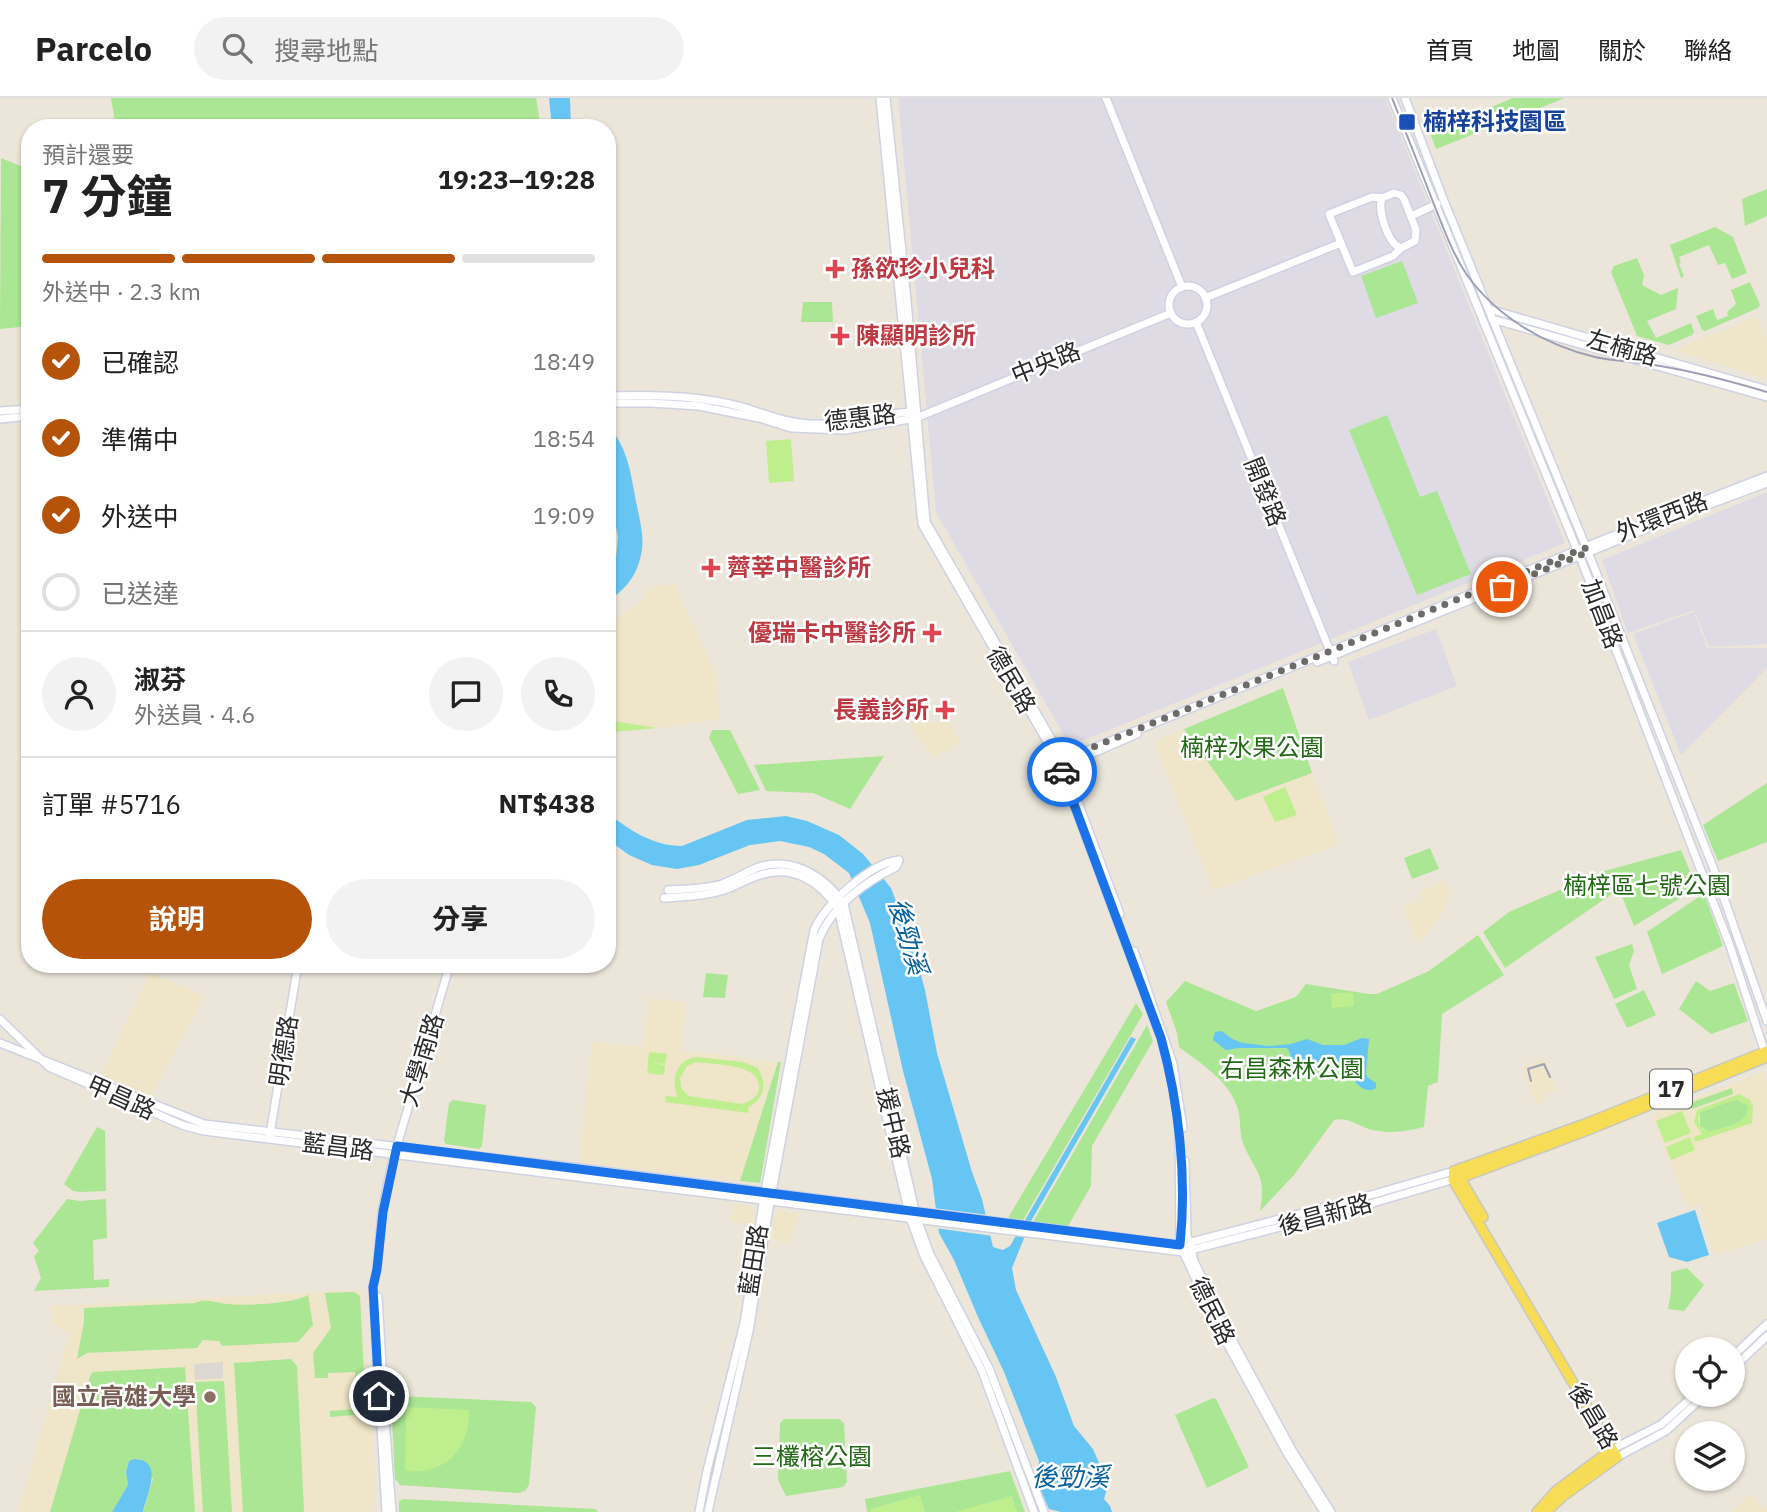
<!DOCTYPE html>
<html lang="zh-TW">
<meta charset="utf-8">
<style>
:root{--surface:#fff;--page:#f2f2f2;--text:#222;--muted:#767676;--line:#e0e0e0;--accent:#b45309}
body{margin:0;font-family:"IBM Plex Sans","Noto Sans TC",sans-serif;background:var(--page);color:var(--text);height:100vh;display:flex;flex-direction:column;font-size:26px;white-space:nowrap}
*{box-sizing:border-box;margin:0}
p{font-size:23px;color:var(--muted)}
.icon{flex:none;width:38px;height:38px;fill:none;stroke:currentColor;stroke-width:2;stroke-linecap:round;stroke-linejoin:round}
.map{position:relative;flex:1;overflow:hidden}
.details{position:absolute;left:21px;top:21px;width:595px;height:854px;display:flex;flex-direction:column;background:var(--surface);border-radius:28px;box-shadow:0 2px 5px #0004}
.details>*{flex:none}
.tools{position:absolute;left:1675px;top:1239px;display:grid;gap:14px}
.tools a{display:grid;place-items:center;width:70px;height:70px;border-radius:50%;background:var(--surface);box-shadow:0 2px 5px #0004;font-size:35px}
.pin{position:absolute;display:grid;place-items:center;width:60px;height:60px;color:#fff;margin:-30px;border:4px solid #fff;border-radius:50%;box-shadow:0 2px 7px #0007}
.courier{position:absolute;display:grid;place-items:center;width:70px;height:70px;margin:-35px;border:5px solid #1a73e8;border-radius:50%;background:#fff;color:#222;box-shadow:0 2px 9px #0007}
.head em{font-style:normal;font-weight:700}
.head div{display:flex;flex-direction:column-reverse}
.head{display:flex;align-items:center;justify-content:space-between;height:119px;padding:0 21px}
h1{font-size:46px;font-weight:700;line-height:52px}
.bar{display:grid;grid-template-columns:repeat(4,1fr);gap:10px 7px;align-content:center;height:84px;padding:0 21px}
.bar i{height:9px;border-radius:5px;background:var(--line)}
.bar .active{background:var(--accent)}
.bar p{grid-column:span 4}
.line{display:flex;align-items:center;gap:18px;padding:0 21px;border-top:2px solid var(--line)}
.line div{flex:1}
.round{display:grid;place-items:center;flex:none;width:74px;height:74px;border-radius:37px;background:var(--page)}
ol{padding:0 21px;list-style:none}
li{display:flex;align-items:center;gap:21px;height:77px}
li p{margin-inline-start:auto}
li .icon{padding:7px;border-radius:50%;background:var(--accent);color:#fff;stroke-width:4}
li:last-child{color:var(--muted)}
li i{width:38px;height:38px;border:4px solid var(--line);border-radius:50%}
.primary-button{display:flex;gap:14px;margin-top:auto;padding:14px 21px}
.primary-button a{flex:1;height:80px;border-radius:42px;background:var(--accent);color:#fff;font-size:28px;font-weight:700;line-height:80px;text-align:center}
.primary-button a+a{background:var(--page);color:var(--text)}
header{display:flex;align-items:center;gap:42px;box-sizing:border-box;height:98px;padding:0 35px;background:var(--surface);border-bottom:2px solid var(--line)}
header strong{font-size:33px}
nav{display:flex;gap:38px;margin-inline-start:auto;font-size:24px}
.search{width:490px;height:63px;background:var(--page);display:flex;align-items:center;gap:18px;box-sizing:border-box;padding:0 24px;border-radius:38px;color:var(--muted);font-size:26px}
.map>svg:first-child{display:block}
</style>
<header>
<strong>Parcelo</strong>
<div class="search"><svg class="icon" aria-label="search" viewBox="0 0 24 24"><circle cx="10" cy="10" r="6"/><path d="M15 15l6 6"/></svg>搜尋地點</div>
<nav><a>首頁</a><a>地圖</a><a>關於</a><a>聯絡</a></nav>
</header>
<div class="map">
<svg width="1767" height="1414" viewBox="0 0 1767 1414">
<rect width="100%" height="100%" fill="#ece6da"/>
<g fill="#dedbe4">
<polygon points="898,0 1385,0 1565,445 1070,648 936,414"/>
<polygon points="1767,394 1767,546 1709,549 1694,512 1628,535 1602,462"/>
<polygon points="1694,514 1707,550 1767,550 1767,570 1681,657 1633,536"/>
<polygon points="1436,531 1457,588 1369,622 1348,564"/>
</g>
<g fill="#efe5c8">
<polygon points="1757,219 1767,244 1767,281 1674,252"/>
<polygon points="674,486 716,576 720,621 657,630 607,622 607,527 638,507 649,490"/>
<polygon points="948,620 960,645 933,659 907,623 938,625"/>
<polygon points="1184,631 1236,703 1312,675 1339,746 1213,792 1154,644"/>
<polygon points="1445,782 1450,796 1442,815 1425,838 1416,844 1403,809 1422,801 1419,794"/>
<polygon points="150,875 205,898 150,999 101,977"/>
<polygon points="649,900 686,905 681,952 778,964 740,1083 579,1064 592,944 643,949"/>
<polygon points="1544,960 1557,992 1546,996 1547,1001 1536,1005 1522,969"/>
<polygon points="1763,974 1767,989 1767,1141 1715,1157 1700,1107 1688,1110 1651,1017"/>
<polygon points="736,1105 752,1109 755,1116 753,1128 729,1123"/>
<polygon points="777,1113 800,1116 788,1145 771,1142"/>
<polygon points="361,1192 373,1362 374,1414 18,1414 69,1236 52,1225 51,1208"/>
<polygon points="1748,1397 1767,1411 1767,1414 1732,1414"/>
</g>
<g fill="#aae694">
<polygon points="111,0 536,0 541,30 116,30"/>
<polygon points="1513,0 1565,0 1436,51 1430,35"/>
<polygon points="1,60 30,72 30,228 0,231"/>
<polygon points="1767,91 1767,118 1745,128 1742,101"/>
<polygon points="1715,129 1733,139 1747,175 1732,181 1725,165 1718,167 1709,147 1679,159 1681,165 1679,166 1684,178 1681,180 1670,147"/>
<polygon points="1637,160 1644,177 1642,187 1661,197 1678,190 1676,211 1647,223 1656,240 1691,225 1694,234 1692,237 1669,247 1637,238 1611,174 1614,168"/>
<polygon points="1402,163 1418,205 1376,220 1361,178"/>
<polygon points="1750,184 1760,207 1758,210 1705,233 1702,232 1696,218 1713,211 1717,222 1728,218 1727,214 1736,206 1731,192"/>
<polygon points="803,204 832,204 833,224 801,224"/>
<polygon points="1387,317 1420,399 1437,393 1471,476 1417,497 1349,332"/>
<polygon points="1283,590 1312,675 1236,703 1184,631"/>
<polygon points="712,632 730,632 760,692 738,696 709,640"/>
<polygon points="884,658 850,711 813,695 766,693 754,667"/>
<polygon points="1767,685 1767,744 1718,763 1703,727"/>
<polygon points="1430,750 1439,771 1412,781 1404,760"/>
<polygon points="1681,752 1697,790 1634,828 1619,791 1505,870 1483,834 1509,814 1601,774"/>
<polygon points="1705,798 1723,848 1662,876 1647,834 1697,800"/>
<path d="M1478,837L1504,877L1442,916L1438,984L1428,988L1424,1029C1407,1033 1391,1036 1373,1032C1359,1029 1348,1018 1334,1022L1294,1077L1260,1113C1266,1077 1258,1078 1244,1048C1239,1037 1241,1022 1238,1011C1229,982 1201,966 1179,949L1177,935L1166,904L1185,883L1256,913L1296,899L1306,886L1369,896H1377L1429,873Z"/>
<polygon points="1632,846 1634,853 1629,867 1637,891 1614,901 1595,859"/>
<polygon points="706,875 728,877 725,900 703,899"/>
<polygon points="1696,883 1710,893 1734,885 1748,923 1711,936 1679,911"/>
<polygon points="1644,892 1656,917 1627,930 1615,906"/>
<polygon points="1136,905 1143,916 1022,1124 1009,1122 1009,1118"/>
<polygon points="1147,927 1153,943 1092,1048 1091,1088 1068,1128 1033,1124"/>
<polygon points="778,964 781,964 760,1085 740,1083"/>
<polygon points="1732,990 1733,996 1692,1011 1690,1005"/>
<path d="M1737,1001L1748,1008C1749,1027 1724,1029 1709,1034L1700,1028V1014Z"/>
<polygon points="453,1002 486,1007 482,1048 479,1051 446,1046 444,1043 449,1005"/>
<polygon points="97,1029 105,1033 106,1093 80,1094 73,1093 64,1086"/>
<polygon points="67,1101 80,1103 106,1101 107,1140 93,1142 94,1182 109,1181 109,1189 34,1193 41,1180 34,1158 39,1153 33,1145"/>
<polygon points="1687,1170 1704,1187 1684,1213 1668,1211 1671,1194 1671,1174"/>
<polygon points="354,1194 360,1198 366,1316 330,1319 330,1313 357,1311 355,1274 328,1275 328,1280 315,1280 313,1255 331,1230 325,1195"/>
<path d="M308,1197L313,1227L298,1244L222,1248L219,1243L203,1242L197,1250L87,1255L77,1261L84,1224V1210L195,1205C205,1201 210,1203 221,1205C238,1209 294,1206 308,1197Z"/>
<polygon points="291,1261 297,1268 304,1414 243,1414 234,1265"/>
<polygon points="185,1269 195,1414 143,1414 153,1381 140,1361 129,1363 126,1374 128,1387 112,1414 50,1414 90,1278 93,1274"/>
<polygon points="224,1283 232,1414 203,1414 195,1284"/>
<polygon points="398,1298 531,1304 536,1309 529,1387 525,1393 519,1395 400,1387 395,1381 391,1302"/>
<polygon points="1213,1300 1216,1301 1249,1369 1207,1390 1175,1317"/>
<polygon points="784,1321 839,1321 844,1325 847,1384 843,1389 786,1398 778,1382 780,1325"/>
<polygon points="1010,1373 1025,1414 867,1414 865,1401"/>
<polygon points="404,1401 596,1411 598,1414 399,1414 399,1403"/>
</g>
<g fill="#bfee8f" fill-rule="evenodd">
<polygon points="791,341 794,383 769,385 766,343"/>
<polygon points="607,622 657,630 614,634 607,631"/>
<polygon points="1285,689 1297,717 1275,724 1263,699"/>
<polygon points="1353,894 1354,908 1332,910 1331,896"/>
<polygon points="649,954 667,956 665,966 650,965 665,967 664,977 647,975"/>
<path d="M696,959L743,964L758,970C767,986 765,1001 748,1009L749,1015L665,1004L666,998L678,999C670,982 676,962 696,959ZM696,964C714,967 757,965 759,987C760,998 752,1003 742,1006L688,998L681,990L680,980L687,968Z"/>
<path d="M1739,996L1750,1002L1753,1009L1752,1025L1695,1044L1693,1039L1702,1036L1694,1024L1697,1012ZM1737,1001L1748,1008C1749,1027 1724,1029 1709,1034L1700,1028L1698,1021L1700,1014Z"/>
<polygon points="1682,1013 1691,1035 1665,1045 1656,1023"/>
<polygon points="1690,1039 1695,1052 1671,1062 1666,1049"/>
<path d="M406,1309L469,1312C470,1352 445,1377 405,1373Z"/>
<polygon points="920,1397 925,1414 871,1414 870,1411"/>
<polygon points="1012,1398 1017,1414 955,1414"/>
</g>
<polygon fill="#dcd8d1" points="223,1264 223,1280 195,1282 194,1266"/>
<g fill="#67c5f4">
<polygon points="549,0 570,0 571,30 552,30"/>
<path d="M607,168C615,192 618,223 607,246Z"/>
<path d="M607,327C629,349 631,379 637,408C640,423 645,441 641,457C636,480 625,491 607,504V476L616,460L618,439L607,383Z"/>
<path d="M607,715C630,732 653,748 682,748L747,722L786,718L807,723L839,737L863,756L891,790L913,848L925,892L937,955L972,1074L982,1101L993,1149L1003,1152L1010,1148L1131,939L1136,941L1031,1123L1012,1170L1016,1192L1056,1279L1074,1328L1093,1351L1103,1374L1108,1388L1104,1401L1110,1408L1112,1414H1061L1049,1411L1037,1384L1039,1363L1004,1274L978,1219L954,1162L939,1135L932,1081L903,973L870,825L849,775L824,756L809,749L780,743L750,747L699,767L677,771L652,767L629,757L607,741Z"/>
<path d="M1222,933L1232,941L1243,945L1269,948L1291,946L1307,941L1323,947H1344L1362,940L1369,941L1366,975L1367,979L1376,985V990C1368,995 1361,990 1356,985L1357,971L1328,961L1321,962L1314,975L1307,979L1294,977L1290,955L1287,950H1239L1226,952L1213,942L1215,934Z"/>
<polygon points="1695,1112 1709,1157 1687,1164 1669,1159 1657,1125"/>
<path d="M134,1361C165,1362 147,1396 143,1414H112L128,1387L126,1374L129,1363Z"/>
</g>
<polygon fill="#ece6da" points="933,1110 989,1117 993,1138 935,1130"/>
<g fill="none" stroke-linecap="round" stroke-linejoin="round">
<g stroke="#cfd2e3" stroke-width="10">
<g id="tertiary">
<polyline points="880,0 922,426 1056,659 1161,940 1173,987 1179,1032 1180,1147 1217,1227 1287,1355 1324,1414"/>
<polyline points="886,0 907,202 926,424 1060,656 1120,816"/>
<polyline points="1106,0 1182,189"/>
<polyline points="1392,0 1584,469 1730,848 1766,958"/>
<polyline points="1405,0 1444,103 1588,454 1713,769 1767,923"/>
<polygon points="1394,95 1401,97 1404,101 1416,132 1415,143 1401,150 1393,158 1353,174 1329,116 1372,99 1382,100"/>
<path d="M1382,100C1377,112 1388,146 1401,150"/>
<polyline points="1411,118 1437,106"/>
<circle cx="1188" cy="207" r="19"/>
<polyline points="1205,200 1341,145"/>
<polyline points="1489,211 1767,292"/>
<polyline points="1492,221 1767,299"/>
<polyline points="1196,224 1334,563"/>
<path d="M607,298C648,297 690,297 730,306C758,312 784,326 813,326C847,327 879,315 914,314"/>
<polyline points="607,305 650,305 699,308 759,320 791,330 845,332 916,320 1171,215"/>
<polyline points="0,313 30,311"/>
<polyline points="0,321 30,318"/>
<polyline points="1317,564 1673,420 1767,385"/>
<polyline points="1052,667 1600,443 1767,378"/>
<polyline points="1054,672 1137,636"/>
<path d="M668,792C686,791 705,791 722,786C734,781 745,775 756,770C792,757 824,778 844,806L917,1121L930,1156L989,1270L1044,1414"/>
<path d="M664,800C684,799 705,798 724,792C736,788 747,781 760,777C793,766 821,784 838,811L910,1120L924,1158L982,1273L1034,1414"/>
<polyline points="1134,853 1173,966 1183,1030"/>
<polyline points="0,921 49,969 182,1027 204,1033 1183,1154 1366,1107 1458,1080"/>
<polyline points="0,945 204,1026 580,1070 1180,1147 1364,1099 1454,1073"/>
<polyline points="270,1036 298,866"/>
<polyline points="1185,1063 1187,1137 1194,1163 1223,1225 1292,1352 1331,1414"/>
<polyline points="378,1199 382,1268"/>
<polyline points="1732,1259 1767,1226"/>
<polyline points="1732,1271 1767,1238"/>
<polyline points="385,1322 392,1414"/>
<polyline points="1611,1352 1662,1326 1694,1297"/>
<polyline points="1617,1359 1666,1333 1705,1297"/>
<polyline points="386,1414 373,1189 377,1171 382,1114 392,1065 450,866"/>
<path d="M699,1414L707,1373L744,1225L765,1093L814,832C825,807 870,765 899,762L896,769C865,784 832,808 819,841L770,1104L749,1233L708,1414"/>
</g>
</g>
<g stroke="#c7c7c7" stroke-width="12">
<g id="primary">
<polyline points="1454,1073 1585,1026 1767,953"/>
<polyline points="1454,1073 1453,1082 1617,1359"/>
<polyline points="1454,1073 1460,1080 1483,1119"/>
<polyline points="1460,1080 1588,1032 1767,959"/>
<polyline points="1537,1414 1557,1392 1611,1352"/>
<polyline points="1546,1414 1562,1399 1617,1359"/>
</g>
</g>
<use href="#tertiary" stroke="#fff" stroke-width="7"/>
<use href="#primary" stroke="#f7dc55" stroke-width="9"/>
<g stroke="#9d9fb5" stroke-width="2">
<path d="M1392,0C1406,35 1420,70 1433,104C1443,129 1452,155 1467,177C1497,219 1545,247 1595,259C1612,263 1630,263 1648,266C1689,272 1727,282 1767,294"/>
<polyline points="1531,983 1528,971 1544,966 1550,979"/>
</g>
</g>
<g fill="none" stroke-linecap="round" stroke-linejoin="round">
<polyline stroke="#6d6b67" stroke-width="7" stroke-dasharray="0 12.6" points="1062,674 1058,664 1091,650 1577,453 1586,450 1588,454 1502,489"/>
<path stroke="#1a73e8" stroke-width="9" d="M379,1298L373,1189L377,1171L383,1114L397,1048L1180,1147C1187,1079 1179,1006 1161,940L1062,674"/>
</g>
<rect fill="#1a4fb4" stroke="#fff" stroke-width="2.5" x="1398" y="15" width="18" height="18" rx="3.5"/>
<g fill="#e0444e" stroke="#fff" stroke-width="2.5">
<path d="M831.5 160.5h7v7h7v7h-7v7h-7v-7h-7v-7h7z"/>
<path d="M836.5 227.5h7v7h7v7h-7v7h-7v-7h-7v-7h7z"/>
<path d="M707.5 459.5h7v7h7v7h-7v7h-7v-7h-7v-7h7z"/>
<path d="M928.5 524.5h7v7h7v7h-7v7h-7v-7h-7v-7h7z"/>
<path d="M941.5 601.5h7v7h7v7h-7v7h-7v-7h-7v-7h7z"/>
</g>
<circle fill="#8d6e63" stroke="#fff" stroke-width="2.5" cx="210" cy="1299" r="7"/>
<g text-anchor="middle" stroke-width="5" stroke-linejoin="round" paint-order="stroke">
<rect fill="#fff" stroke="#696969" stroke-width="2" x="1650" y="971.5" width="42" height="39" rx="5"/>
<g font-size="23" font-weight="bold" fill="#292929">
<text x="1671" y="999">17</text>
</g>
<g font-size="24" font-weight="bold" fill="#164399" stroke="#fff" text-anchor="start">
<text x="1423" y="32">楠梓科技園區</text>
</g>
<g font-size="24" font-weight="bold" fill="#be3a42" stroke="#fff" text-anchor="start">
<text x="851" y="179">孫欲珍小兒科</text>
<text x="856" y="246">陳顯明診所</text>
<text x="727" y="478">薺莘中醫診所</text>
<text x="916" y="543" text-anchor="end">優瑞卡中醫診所</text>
<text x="929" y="620" text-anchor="end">長義診所</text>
</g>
<g font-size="24" fill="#292929" stroke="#fff">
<text transform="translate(1622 250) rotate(16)" y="8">左楠路</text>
<text transform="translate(1046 265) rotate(-22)" y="8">中央路</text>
<text transform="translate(860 320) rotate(-7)" y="8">德惠路</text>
<text transform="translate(1265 394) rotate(68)" y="8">開發路</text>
<text transform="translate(1662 419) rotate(-21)" y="8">外環西路</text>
<text transform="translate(1602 516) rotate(69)" y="8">加昌路</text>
<text transform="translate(1011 582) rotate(60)" y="8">德民路</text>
<text transform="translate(284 953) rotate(-81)" y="8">明德路</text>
<text transform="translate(422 962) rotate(-73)" y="8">大學南路</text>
<text transform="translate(121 1000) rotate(24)" y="8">甲昌路</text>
<text transform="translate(893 1025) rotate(77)" y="8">援中路</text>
<text transform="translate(338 1049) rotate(7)" y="8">藍昌路</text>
<text transform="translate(1325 1117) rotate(-15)" y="8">後昌新路</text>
<text transform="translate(754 1162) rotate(-81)" y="8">藍田路</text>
<text transform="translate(1212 1213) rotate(64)" y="8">德民路</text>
<text transform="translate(1593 1318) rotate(59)" y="8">後昌路</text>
</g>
<g font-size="24" fill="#226916" stroke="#fff">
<text x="1252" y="658">楠梓水果公園</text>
<text x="1647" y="796">楠梓區七號公園</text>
<text x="1292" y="979">右昌森林公園</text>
<text x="812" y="1367">三欉榕公園</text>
</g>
<g font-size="24" font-weight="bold" fill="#785e54" stroke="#fff" text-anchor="end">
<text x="196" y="1307">國立高雄大學</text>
</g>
<g font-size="26" font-style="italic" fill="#07619f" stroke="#fff">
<text transform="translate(908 838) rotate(74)" y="9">後勁溪</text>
<text x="1070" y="1388">後勁溪</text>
</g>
</g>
</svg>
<div class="tools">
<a><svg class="icon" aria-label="locate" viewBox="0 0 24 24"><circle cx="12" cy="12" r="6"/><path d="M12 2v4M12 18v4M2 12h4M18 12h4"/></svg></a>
<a><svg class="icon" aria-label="layers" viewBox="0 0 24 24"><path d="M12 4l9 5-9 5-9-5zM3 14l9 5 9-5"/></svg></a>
</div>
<div class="pin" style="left:1502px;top:489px;background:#ea580c"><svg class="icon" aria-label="bag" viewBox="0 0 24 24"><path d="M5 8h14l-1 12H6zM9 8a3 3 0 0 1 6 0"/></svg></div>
<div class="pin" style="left:379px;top:1298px;background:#1f2937"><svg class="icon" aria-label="home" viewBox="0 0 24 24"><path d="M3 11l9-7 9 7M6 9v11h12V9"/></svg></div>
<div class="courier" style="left:1062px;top:674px"><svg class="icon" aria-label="car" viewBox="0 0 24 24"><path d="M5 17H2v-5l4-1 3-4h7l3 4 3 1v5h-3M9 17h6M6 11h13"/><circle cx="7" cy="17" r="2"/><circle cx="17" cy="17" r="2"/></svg></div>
<section class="details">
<div class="head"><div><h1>7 分鐘</h1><p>預計還要</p></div><em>19:23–19:28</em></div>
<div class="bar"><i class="active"></i><i class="active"></i><i class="active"></i><i></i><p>外送中 · 2.3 km</p></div>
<ol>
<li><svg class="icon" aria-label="check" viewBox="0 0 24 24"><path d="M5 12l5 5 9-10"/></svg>已確認<p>18:49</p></li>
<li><svg class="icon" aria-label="check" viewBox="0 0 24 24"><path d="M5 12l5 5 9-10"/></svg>準備中<p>18:54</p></li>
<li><svg class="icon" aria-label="check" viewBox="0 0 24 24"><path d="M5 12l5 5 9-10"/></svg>外送中<p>19:09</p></li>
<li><i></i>已送達</li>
</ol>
<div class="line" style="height:126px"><a class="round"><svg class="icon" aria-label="person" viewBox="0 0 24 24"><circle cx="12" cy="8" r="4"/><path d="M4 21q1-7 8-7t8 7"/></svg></a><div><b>淑芬</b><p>外送員 · 4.6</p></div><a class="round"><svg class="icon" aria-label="chat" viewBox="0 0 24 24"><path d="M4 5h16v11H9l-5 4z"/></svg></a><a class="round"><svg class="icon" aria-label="phone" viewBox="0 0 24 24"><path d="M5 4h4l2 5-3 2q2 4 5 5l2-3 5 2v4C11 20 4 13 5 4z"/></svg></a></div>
<div class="line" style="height:91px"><div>訂單 #5716</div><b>NT$438</b></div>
<div class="primary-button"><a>說明</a><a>分享</a></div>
</section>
</div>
